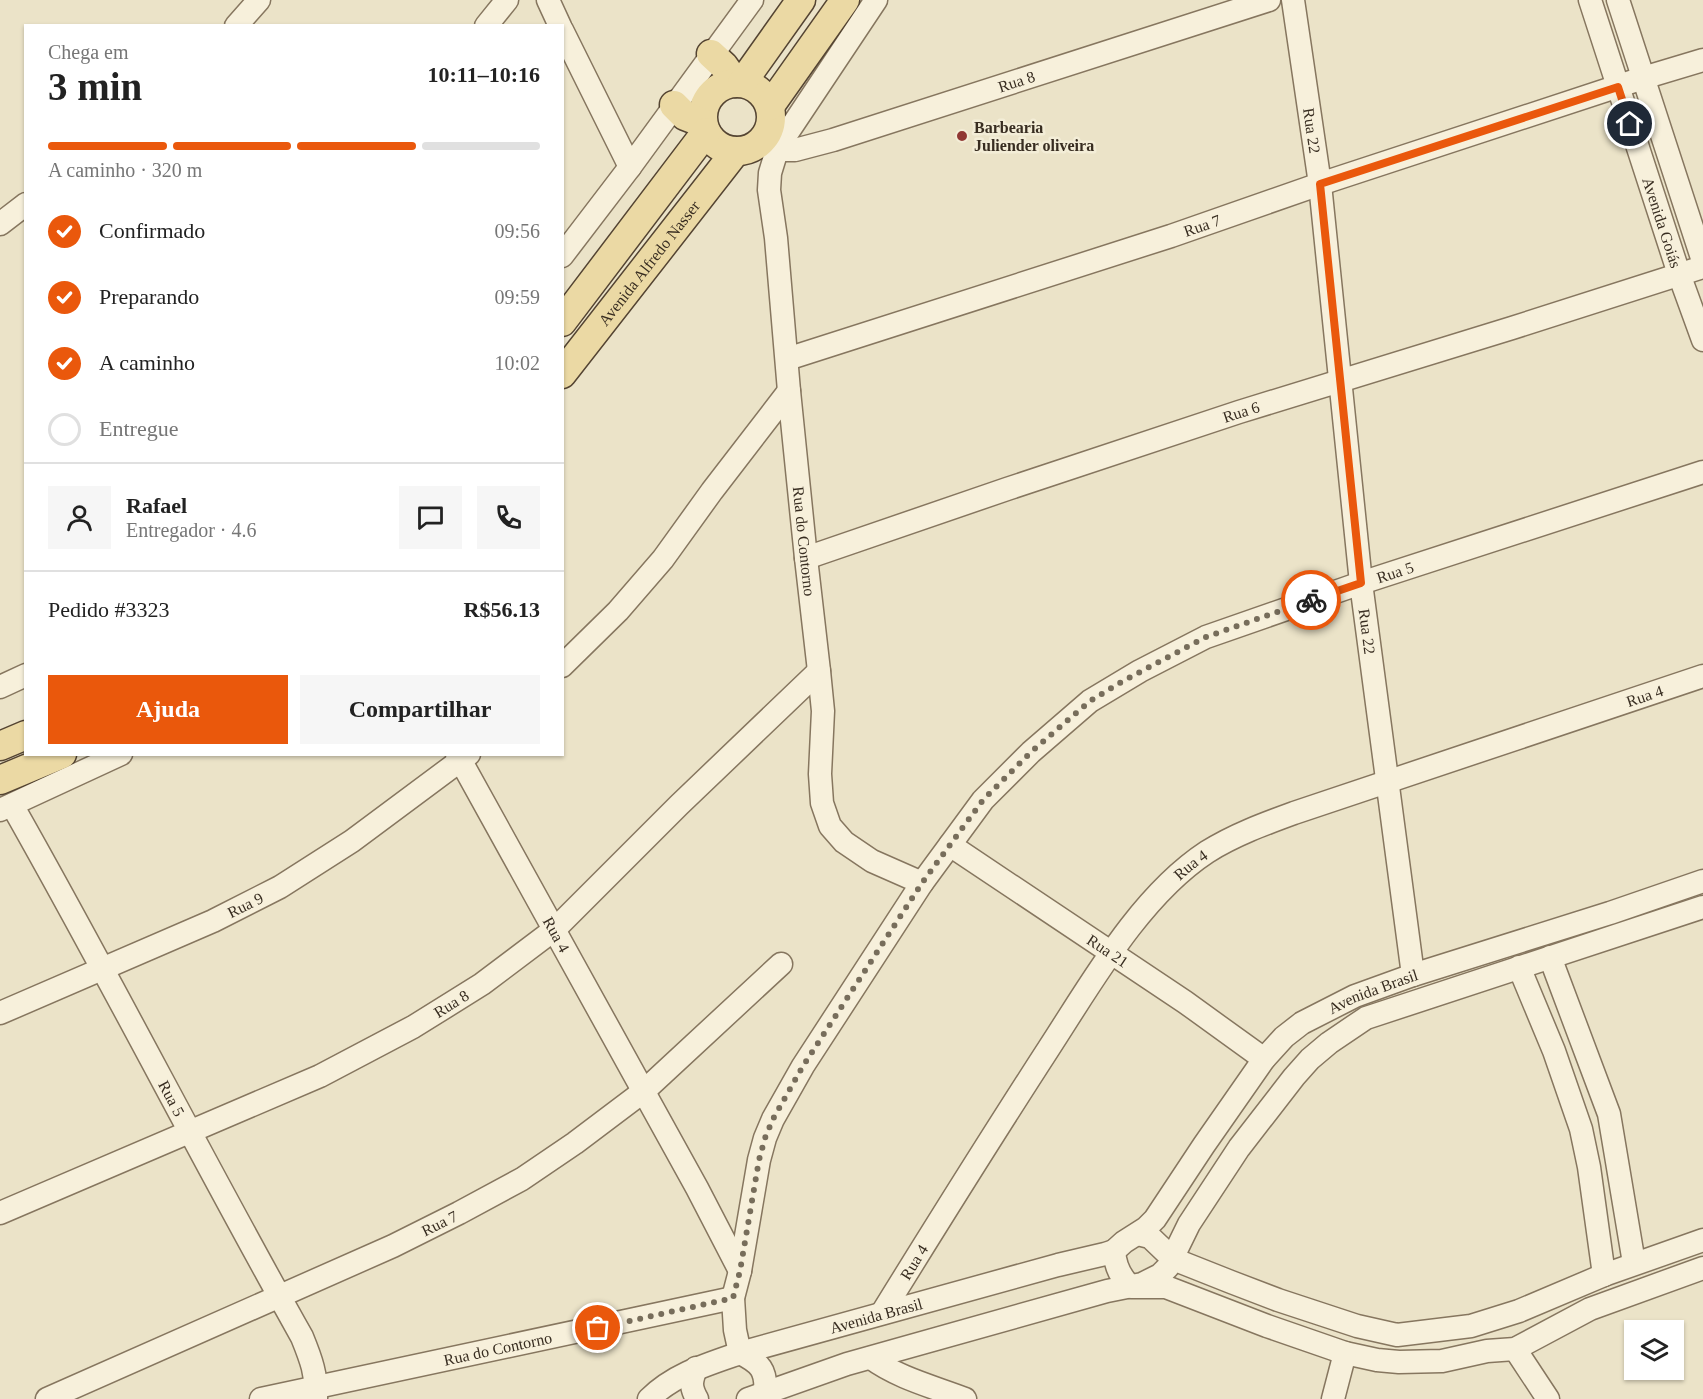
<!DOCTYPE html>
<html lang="pt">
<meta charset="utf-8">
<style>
:root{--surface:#fff;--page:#f6f6f6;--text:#222;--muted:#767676;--line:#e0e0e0;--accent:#ea580c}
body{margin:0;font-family:Georgia,serif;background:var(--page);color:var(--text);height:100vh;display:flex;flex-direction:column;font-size:22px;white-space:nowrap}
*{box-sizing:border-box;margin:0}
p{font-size:20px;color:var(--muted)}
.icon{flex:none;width:33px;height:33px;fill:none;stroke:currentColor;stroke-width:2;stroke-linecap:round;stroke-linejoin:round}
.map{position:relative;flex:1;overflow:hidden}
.panel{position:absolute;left:24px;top:24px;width:540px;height:732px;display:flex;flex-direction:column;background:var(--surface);border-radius:0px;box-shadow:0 2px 4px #0004}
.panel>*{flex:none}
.tools{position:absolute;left:1624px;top:1320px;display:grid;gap:12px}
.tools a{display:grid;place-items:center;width:60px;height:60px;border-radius:0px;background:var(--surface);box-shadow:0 2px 4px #0004;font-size:30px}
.pin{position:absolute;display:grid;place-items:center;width:51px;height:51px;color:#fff;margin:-26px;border:3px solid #fff;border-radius:50%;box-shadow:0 2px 6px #0007}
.courier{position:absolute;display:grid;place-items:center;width:60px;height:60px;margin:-30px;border:4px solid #ea580c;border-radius:50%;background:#fff;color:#222;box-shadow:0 2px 8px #0007}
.overview em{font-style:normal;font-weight:600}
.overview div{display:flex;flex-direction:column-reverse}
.overview{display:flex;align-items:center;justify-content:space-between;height:102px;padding:0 24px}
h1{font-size:39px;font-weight:600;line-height:45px}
.bar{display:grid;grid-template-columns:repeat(4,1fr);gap:9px 6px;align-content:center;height:72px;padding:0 24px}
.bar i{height:8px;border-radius:4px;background:var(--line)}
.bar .on{background:var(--accent)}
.bar p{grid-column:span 4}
.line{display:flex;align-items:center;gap:15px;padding:0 24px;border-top:2px solid var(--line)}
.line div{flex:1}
.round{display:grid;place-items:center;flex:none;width:63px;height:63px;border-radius:0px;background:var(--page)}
ol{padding:0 24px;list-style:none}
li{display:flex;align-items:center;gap:18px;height:66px}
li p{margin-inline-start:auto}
li .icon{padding:6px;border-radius:50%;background:var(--accent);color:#fff;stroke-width:4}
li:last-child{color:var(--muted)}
li i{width:33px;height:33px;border:3px solid var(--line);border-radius:50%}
.button{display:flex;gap:12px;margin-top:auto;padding:12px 24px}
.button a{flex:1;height:69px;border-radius:0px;background:var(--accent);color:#fff;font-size:24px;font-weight:600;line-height:69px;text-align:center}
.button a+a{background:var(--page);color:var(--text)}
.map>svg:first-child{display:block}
</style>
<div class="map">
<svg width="1703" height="1399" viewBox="0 0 1703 1399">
<rect width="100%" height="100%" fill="#ebe3c8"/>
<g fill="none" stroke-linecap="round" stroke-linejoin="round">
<g stroke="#86765f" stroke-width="25">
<g id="minor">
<polyline points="548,0 560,26"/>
<path id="s1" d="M876,0L778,147L770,173L769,190L776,238L789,391L806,558L819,671L823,711L820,774L822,803L830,826L844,842L872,861L922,883"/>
<path id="s2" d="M1293,0L1320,184L1361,583L1413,975"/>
<path id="s3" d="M1590,0L1679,274L1703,340"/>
<polyline points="1618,0 1703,261"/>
<polyline points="236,26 259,0"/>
<polyline points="486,26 507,0"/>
<polyline points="562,30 630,167"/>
<path id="s4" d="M764,138L785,150H795L833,140L1269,0"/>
<polyline points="0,224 26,204"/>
<polyline points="562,256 630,167 752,0"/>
<path id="s5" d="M787,359L1171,236L1320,184L1643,78L1703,60"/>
<path id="s6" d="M806,558L1007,489L1239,412L1512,328L1703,267"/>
<polyline points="562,666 618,611 663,559 712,491 789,391"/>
<polyline points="0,687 26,675"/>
<path id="s7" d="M457,754L697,1188L740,1271"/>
<path id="s8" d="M12,805C112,981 203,1161 302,1337C311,1359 317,1375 316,1399"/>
<polyline points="0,810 121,754"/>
<path id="s9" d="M950,845L1185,1002L1264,1059"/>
<polyline points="1550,957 1609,1114 1634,1263"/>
<polyline points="1519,967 1554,1051 1581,1129 1589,1167 1604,1275"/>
<path id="s10" d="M0,1013L213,921L280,887L352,841L469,754"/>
<path id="s11" d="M0,1213L320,1076L413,1027L482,984L555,929L679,805L819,671"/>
<polyline points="1138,1234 1150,1237 1173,1259 1231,1282 1278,1300 1357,1326 1397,1335 1471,1326 1519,1311 1604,1275 1703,1240"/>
<path d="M1114,1251C1115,1266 1120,1277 1131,1287H1166L1267,1326L1345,1353L1377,1360L1399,1362L1442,1361L1487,1351L1515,1349L1590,1309L1703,1268"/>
<path id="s12" d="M882,1313C937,1224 992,1136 1049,1048C1092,982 1140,896 1207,852C1234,835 1264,824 1294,813L1703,676"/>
<polyline points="1515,1349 1548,1399"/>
<path id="s13" d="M740,1353L735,1330L733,1298L740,1271L759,1160L765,1138L773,1119L803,1066L922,883L983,800L1031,752L1090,701L1140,671L1206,637L1361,583L1703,472"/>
<path d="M740,1353C760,1363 767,1370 765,1393"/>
<path d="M871,1358C898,1378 934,1387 965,1399"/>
<path d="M696,1368C691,1382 690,1386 697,1399"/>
<path id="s14" d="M47,1399L393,1246L459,1213L522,1179L575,1143L644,1091L781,964"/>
<path id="s15" d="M261,1399L733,1298"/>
<path id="s16" d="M649,1399C674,1374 708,1364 740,1353L1058,1265L1105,1254L1114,1251L1124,1242L1146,1228L1155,1219L1204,1145L1264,1059L1284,1037L1302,1023L1355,996L1413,975L1610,913L1703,881"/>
<polyline points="748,1399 847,1364 1107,1291 1142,1284 1160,1275 1168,1267 1189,1224 1239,1148 1294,1077 1310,1059 1329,1043 1366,1018 1703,907"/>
<polyline points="1333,1399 1345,1353"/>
</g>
</g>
<g stroke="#544432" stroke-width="31">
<g id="major">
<polyline points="711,54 724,66 736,83"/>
<circle cx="737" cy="117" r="34"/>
<polyline points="742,83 801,0"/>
<polyline points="674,105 685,116 703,123"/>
<polyline points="770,106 845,0"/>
<polyline points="562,322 706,132"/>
<path id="s17" d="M562,374L736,151"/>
<polyline points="0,746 26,735"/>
<polyline points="0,780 62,754"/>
</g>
</g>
<use href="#minor" stroke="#f7f0db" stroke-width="22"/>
<use href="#major" stroke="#ebd9a4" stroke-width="28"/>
</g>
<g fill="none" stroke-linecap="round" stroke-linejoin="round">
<polyline stroke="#776d5b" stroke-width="6" stroke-dasharray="0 10.8" points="598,1328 733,1298 740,1271 759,1160 765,1138 773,1119 803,1066 922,883 983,800 1031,752 1090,701 1123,681 1206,637 1311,600"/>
<polyline stroke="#ea580c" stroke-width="8" points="1311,600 1361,583 1320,184 1618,87 1630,124"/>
</g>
<circle fill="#903833" stroke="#f3edd7" stroke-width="2" cx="962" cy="136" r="6"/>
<g text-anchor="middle" stroke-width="5" stroke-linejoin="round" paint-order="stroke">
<g font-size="16" fill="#382d21" stroke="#f3edd7">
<text dy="6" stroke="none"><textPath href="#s4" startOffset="266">Rua 8</textPath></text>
<text dy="6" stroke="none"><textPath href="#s2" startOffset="132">Rua 22</textPath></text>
<text dy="6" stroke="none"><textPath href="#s3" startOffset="234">Avenida Goiás</textPath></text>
<text dy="6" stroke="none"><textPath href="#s5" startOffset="436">Rua 7</textPath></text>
<text dy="6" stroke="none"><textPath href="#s17" startOffset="141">Avenida Alfredo Nasser</textPath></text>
<text dy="6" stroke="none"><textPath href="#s6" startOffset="459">Rua 6</textPath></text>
<text dy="6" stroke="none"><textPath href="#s1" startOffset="574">Rua do Contorno</textPath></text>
<text dy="6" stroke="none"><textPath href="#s13" startOffset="1100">Rua 5</textPath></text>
<text dy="6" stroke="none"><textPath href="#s2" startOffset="636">Rua 22</textPath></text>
<text dy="6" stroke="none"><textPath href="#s12" startOffset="1032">Rua 4</textPath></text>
<text dy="6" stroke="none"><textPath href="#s12" startOffset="546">Rua 4</textPath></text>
<text dy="6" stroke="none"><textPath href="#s10" startOffset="268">Rua 9</textPath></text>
<text dy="6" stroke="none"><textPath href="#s7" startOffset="206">Rua 4</textPath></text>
<text dy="6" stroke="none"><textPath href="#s9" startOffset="190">Rua 21</textPath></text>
<text dy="6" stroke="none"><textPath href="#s16" startOffset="867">Avenida Brasil</textPath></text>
<text dy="6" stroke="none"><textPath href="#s11" startOffset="498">Rua 8</textPath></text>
<text dy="6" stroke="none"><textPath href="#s8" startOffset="334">Rua 5</textPath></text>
<text dy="6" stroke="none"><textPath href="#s14" startOffset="430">Rua 7</textPath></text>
<text dy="6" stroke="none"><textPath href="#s12" startOffset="60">Rua 4</textPath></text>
<text dy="6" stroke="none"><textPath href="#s16" startOffset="244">Avenida Brasil</textPath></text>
<text dy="6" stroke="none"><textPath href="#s15" startOffset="242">Rua do Contorno</textPath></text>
</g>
<g font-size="16" font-weight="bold" fill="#382d21" stroke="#f3edd7" text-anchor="start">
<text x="974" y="133">Barbearia<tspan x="974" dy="18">Juliender oliveira</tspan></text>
</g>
</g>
</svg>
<div class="tools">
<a><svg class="icon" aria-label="layers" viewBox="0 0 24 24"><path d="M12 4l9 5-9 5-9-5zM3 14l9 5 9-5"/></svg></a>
</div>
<div class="pin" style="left:598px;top:1328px;background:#ea580c"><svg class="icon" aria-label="bag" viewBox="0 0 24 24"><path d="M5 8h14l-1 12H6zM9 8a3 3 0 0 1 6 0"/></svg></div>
<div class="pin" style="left:1630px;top:124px;background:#1f2937"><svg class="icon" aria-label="home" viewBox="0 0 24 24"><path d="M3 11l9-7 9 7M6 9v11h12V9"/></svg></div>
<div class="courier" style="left:1311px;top:600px"><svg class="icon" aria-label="bike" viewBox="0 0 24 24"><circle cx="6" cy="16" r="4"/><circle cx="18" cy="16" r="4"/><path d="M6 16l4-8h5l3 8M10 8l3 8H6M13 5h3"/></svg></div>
<section class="panel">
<div class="overview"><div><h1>3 min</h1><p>Chega em</p></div><em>10:11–10:16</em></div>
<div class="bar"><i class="on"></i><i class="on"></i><i class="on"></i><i></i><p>A caminho · 320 m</p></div>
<ol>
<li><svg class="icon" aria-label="check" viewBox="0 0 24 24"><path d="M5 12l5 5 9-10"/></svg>Confirmado<p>09:56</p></li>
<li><svg class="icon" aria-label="check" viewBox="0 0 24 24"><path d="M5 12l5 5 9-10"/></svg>Preparando<p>09:59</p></li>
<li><svg class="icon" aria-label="check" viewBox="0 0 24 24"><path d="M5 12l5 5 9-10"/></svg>A caminho<p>10:02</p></li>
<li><i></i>Entregue</li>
</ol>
<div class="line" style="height:108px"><a class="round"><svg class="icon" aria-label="person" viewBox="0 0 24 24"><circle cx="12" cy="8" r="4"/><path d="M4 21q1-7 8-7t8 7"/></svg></a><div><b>Rafael</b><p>Entregador · 4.6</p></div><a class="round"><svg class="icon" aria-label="chat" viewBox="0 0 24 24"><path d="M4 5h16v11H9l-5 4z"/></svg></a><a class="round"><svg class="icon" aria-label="phone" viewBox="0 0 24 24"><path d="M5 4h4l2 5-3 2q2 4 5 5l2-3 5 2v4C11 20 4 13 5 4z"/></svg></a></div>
<div class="line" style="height:78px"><div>Pedido #3323</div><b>R$56.13</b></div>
<div class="button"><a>Ajuda</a><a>Compartilhar</a></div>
</section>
</div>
